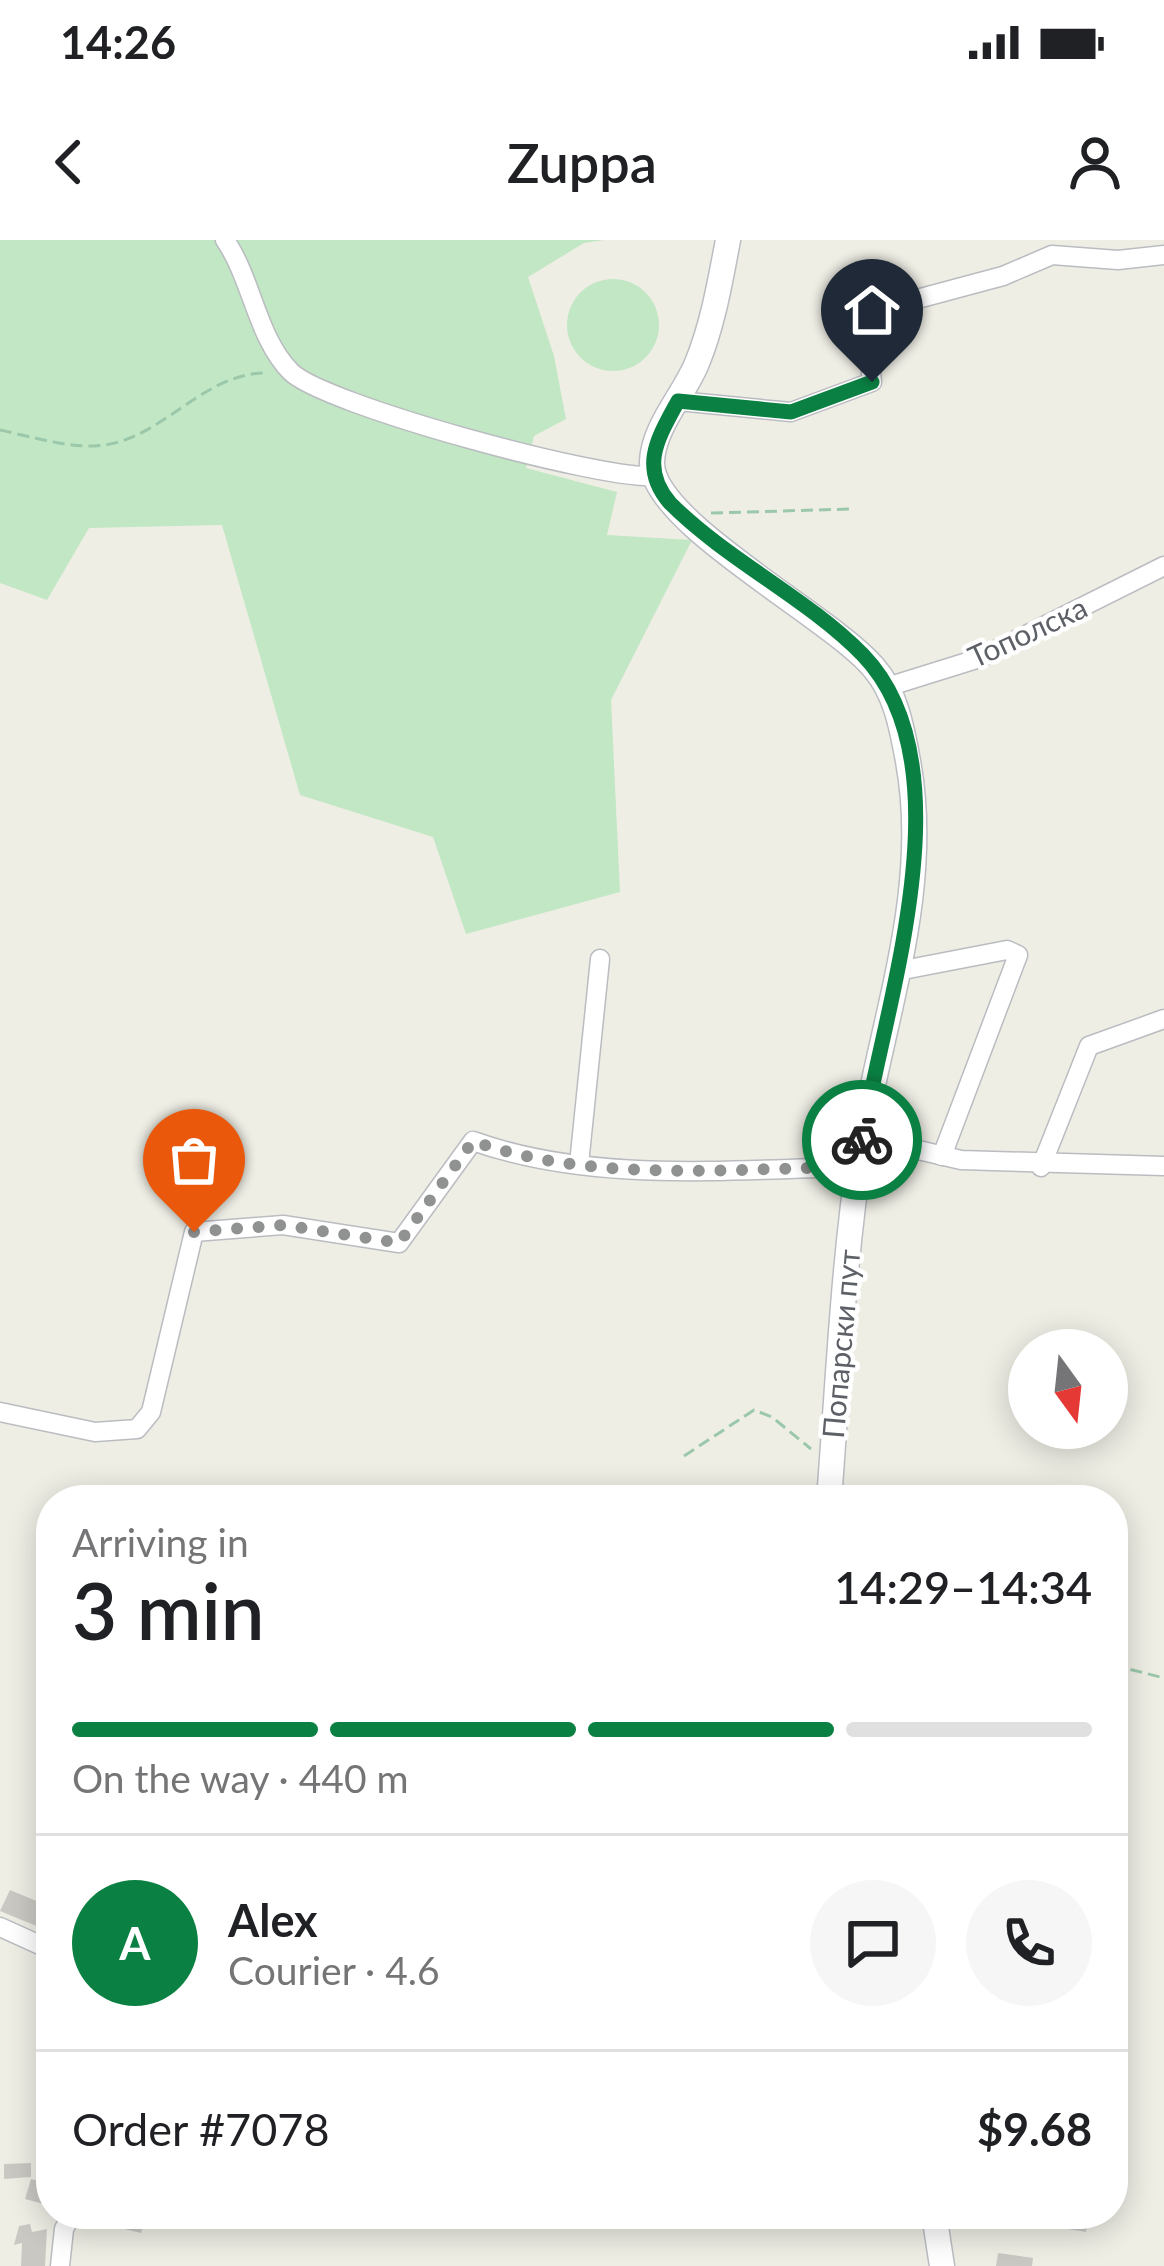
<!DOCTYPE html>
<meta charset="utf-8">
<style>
:root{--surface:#fff;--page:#f6f6f6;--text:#202124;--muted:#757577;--line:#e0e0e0;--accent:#0b8043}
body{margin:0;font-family:Lato,sans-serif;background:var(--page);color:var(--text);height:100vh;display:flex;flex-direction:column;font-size:45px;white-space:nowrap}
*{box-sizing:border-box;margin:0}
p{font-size:39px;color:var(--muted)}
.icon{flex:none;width:66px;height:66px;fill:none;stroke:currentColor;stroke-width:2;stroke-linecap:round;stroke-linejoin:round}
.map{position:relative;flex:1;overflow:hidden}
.side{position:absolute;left:36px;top:1245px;width:1092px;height:744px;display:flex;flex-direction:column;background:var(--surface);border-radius:48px;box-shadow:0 6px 30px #0003}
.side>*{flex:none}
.needle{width:78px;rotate:165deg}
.controls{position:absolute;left:1008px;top:1089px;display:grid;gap:24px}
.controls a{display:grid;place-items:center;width:120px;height:120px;border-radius:50%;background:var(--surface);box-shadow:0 6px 30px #0003;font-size:60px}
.pin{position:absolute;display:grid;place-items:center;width:102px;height:102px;color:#fff;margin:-123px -51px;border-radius:50% 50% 50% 0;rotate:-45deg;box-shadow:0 0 12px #0007}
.pin .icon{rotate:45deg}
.courier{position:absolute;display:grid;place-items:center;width:120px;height:120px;margin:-60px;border:9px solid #0b8043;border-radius:50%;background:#fff;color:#222;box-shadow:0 3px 15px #0007}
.headline em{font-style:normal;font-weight:600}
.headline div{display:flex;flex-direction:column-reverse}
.headline{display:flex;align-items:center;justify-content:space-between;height:204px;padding:0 36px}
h1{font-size:78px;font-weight:600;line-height:90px}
.bar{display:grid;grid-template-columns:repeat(4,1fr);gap:18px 12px;align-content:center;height:144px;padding:0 36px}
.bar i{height:15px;border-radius:9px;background:var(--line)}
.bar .selected{background:var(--accent)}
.bar p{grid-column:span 4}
.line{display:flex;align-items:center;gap:30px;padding:0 36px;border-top:3px solid var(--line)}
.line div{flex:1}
.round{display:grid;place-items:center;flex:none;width:126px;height:126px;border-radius:63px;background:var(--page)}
.status{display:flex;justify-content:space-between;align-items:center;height:84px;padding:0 60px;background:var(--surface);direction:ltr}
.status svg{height:33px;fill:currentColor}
header{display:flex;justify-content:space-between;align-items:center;height:156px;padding:0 36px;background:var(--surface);font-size:54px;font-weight:600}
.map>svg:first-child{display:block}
</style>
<div class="status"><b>14:26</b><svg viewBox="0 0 49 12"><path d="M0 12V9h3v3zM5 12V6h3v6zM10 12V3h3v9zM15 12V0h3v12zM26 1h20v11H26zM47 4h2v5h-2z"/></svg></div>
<header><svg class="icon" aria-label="back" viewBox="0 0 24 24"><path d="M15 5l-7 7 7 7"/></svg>Zuppa<svg class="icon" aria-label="person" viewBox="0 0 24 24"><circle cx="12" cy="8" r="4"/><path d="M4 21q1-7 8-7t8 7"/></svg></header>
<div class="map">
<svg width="1164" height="2026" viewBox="0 0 1164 2026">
<rect width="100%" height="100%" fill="#efeee5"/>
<g fill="#c2e7c4">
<polygon points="0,0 604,0 584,3 528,37 554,116 566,179 534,196 526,228 617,252 607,295 692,300 611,460 620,652 466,694 433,597 300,555 222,285 89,288 47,360 0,343"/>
<circle cx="613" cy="85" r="46"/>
</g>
<g fill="#cac8c3">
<polygon points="10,1650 51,1667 51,1692 0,1671"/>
<polygon points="31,1923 31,1937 4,1939 4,1924"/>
<polygon points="31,1939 51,1944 51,1966 25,1959"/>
<polygon points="115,1974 146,1974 141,1993 112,1986"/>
<polygon points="1053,1974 1089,1974 1086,1992 1051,1986"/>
<polygon points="30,1984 32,1992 47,1989 45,2026 21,2026 22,2003 14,2005 19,1986"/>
<polygon points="998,2013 1033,2018 1032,2026 996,2026"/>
</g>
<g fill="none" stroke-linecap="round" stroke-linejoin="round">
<g stroke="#babcc1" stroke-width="21">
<g id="street">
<path d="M225,0C252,39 257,98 291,132C325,165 602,240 653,236"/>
<polyline points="678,161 791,172 872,142 865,73 1003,36 1052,15 1118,20 1164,15"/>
<polyline points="887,447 980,418 1164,326"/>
<polyline points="898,731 1007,710 1018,715 942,916"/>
<polyline points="863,897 961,920 1164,926"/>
<polyline points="579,924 600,719"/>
<polyline points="1041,927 1089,806 1164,779"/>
<path d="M0,1172L95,1192L137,1189L151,1172L194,992L283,985L399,1003L473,901C594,944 732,929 858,927"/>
<polyline points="0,1687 51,1710"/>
<polyline points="60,2026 64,1989 72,1974"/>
</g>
</g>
<g stroke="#bbbdc3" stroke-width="27">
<g id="secondary">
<path d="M728,0C720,42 713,84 697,123C684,155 653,187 652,222C650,282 832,377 874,428C896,453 902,489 908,521C932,652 882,778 861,907C843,1023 838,1143 829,1260"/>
<polyline points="934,1974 942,2026"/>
</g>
</g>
<g stroke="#9bc8ab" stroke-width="3" stroke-dasharray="12 6" stroke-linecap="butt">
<path d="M0,190C29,196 64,207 94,206C160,204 200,133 266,133"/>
<polyline points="711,273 852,269"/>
<polyline points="684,1216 754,1170 772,1177 811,1209"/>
<polyline points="1113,1425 1164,1438"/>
</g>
<use href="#street" stroke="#fff" stroke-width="18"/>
<use href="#secondary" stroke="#fff" stroke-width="24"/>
</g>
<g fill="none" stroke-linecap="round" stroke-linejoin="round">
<path stroke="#909292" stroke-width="12" stroke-dasharray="0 21.6" d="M194,992L283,985L399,1003L473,901C594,944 731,928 858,927L862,900"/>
<path stroke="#0b8043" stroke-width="15" d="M862,900C883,768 971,527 863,415C806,357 728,321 670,263C639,227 658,198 678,161L791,172L872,142"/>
</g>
<g text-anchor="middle" stroke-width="9" stroke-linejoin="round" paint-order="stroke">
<g font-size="30" fill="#5d6066" stroke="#fff">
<text transform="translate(1028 393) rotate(-25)" y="10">Тополска</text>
<text transform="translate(842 1104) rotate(-85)" y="10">Попарски пут</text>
</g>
</g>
</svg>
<div class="controls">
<a><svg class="needle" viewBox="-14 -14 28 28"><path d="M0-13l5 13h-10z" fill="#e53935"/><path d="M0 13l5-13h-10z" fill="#757577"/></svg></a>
</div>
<div class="pin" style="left:194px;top:992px;background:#ea580c"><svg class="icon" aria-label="bag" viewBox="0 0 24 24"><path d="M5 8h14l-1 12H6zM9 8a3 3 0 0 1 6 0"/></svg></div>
<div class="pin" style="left:872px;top:142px;background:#1f2937"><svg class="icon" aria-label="home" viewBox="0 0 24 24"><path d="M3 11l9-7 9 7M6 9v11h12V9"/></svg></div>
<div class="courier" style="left:862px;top:900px"><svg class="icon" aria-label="bike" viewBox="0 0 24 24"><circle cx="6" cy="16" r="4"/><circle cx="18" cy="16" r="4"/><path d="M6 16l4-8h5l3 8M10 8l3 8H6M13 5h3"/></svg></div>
<section class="side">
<div class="headline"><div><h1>3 min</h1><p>Arriving in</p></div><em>14:29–14:34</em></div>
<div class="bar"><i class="selected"></i><i class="selected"></i><i class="selected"></i><i></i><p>On the way · 440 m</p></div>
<div class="line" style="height:216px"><b class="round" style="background:var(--accent);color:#fff">A</b><div><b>Alex</b><p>Courier · 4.6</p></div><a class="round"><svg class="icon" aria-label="chat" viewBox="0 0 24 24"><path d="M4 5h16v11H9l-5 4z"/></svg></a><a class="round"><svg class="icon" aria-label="phone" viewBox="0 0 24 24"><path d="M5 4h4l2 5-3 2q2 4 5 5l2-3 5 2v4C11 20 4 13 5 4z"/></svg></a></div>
<div class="line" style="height:156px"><div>Order #7078</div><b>$9.68</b></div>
</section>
</div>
